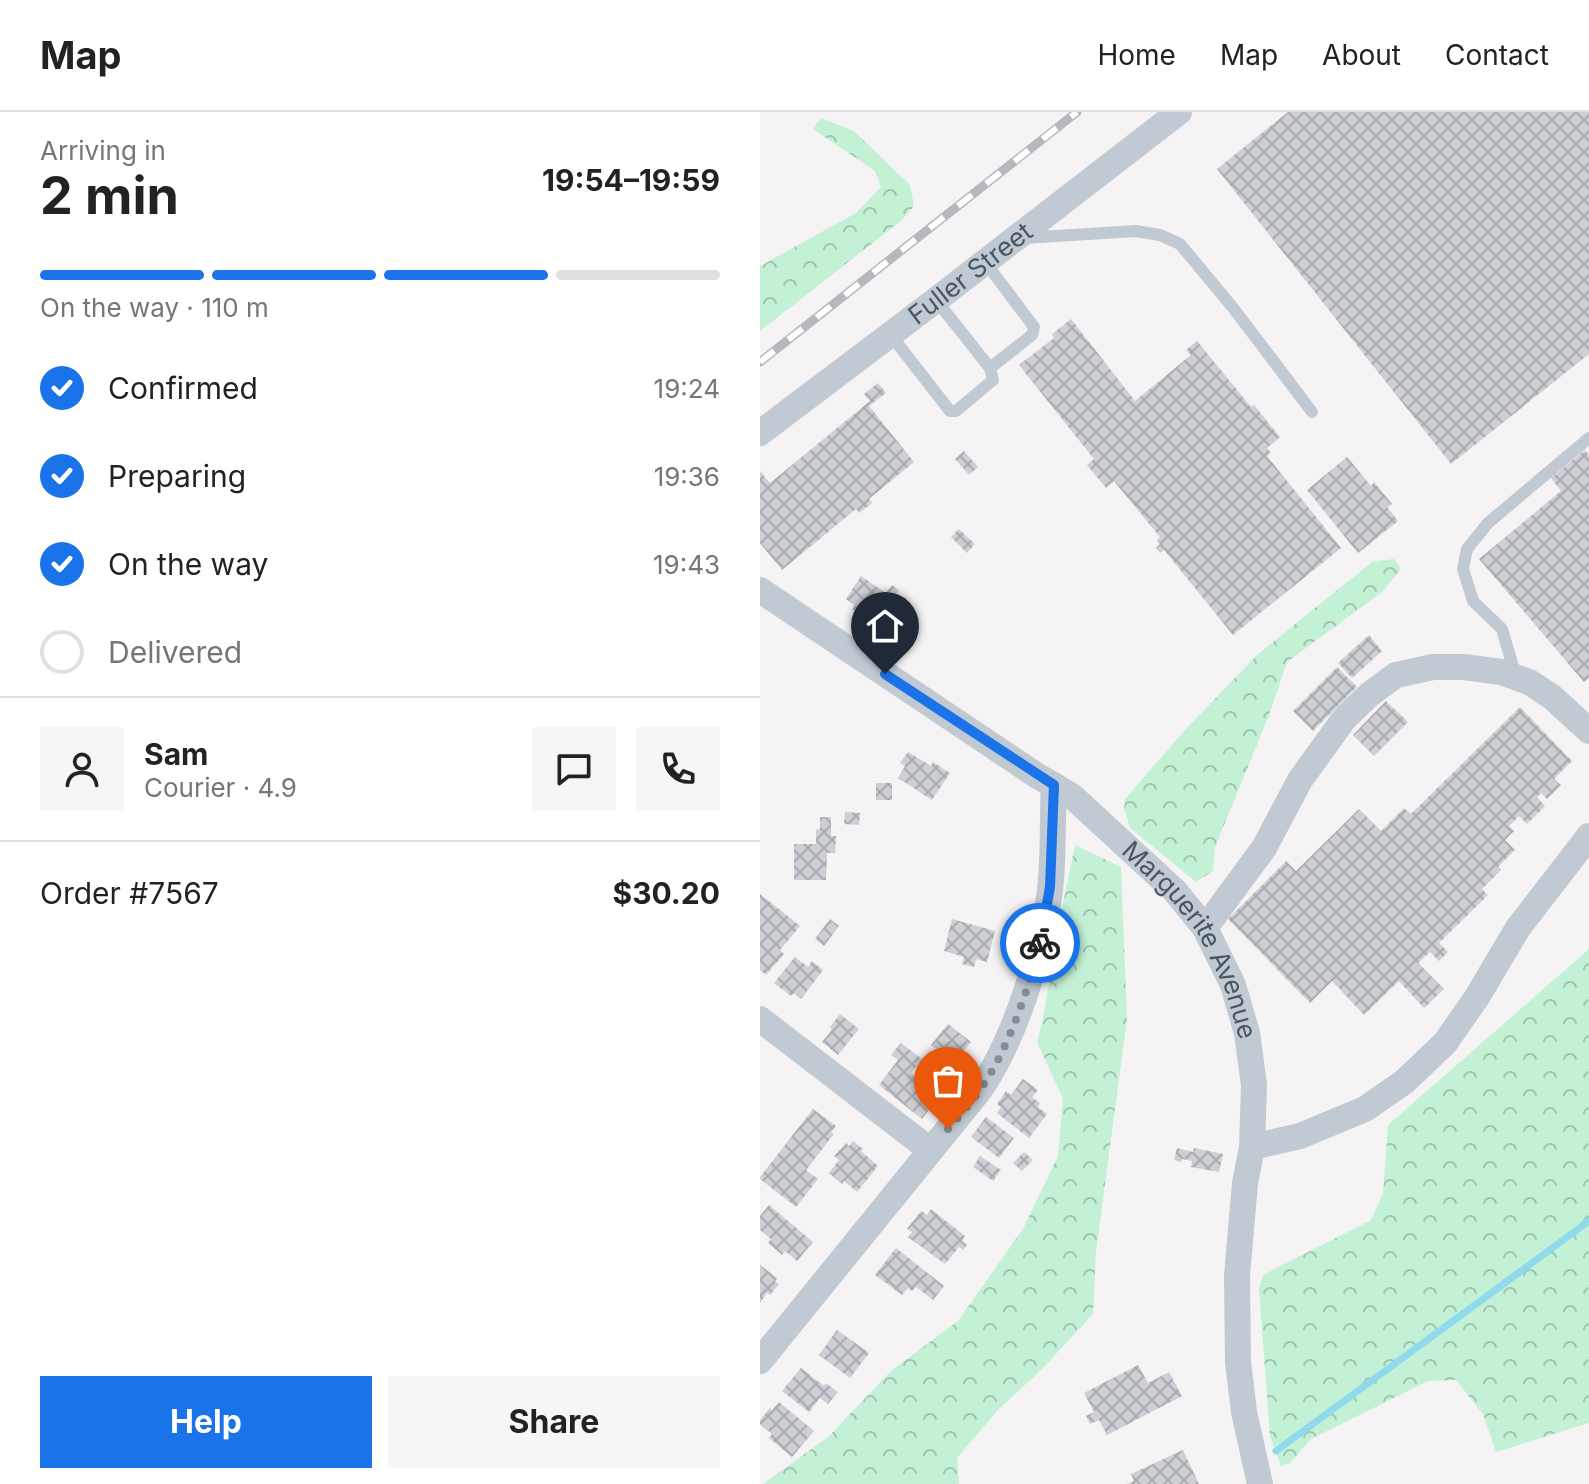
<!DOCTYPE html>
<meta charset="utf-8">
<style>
:root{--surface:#fff;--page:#f6f6f6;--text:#222;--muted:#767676;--line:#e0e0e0;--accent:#1a73e8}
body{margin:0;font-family:Inter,sans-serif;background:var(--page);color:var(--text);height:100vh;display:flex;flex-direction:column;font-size:30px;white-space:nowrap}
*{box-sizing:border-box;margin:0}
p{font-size:26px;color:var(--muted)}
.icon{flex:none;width:44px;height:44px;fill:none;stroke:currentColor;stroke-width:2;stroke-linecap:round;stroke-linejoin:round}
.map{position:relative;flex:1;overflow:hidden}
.details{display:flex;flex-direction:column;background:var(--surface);width:760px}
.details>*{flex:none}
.pin{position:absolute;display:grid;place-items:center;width:68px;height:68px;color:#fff;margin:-82px -34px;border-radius:50% 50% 50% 0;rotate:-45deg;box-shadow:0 0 8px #0007}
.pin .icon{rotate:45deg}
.courier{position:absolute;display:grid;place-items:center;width:80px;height:80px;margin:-40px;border:6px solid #1a73e8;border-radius:50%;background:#fff;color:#222;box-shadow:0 2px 10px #0007}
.head em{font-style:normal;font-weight:700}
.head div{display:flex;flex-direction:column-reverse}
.head{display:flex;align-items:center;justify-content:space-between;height:136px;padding:0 40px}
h1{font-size:52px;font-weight:700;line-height:60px}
.bar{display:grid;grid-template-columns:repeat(4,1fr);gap:12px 8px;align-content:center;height:96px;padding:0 40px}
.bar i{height:10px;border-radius:6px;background:var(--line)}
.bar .active{background:var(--accent)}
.bar p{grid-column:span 4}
.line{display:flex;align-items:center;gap:20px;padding:0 40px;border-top:2px solid var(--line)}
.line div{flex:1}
.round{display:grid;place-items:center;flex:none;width:84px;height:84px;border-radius:0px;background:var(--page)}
ol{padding:0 40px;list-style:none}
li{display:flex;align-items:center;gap:24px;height:88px}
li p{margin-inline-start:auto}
li .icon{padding:8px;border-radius:50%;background:var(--accent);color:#fff;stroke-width:4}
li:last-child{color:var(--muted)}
li i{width:44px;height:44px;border:4px solid var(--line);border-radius:50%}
.action{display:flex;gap:16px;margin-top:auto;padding:16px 40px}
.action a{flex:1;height:92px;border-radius:0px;background:var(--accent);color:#fff;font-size:32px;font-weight:700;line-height:92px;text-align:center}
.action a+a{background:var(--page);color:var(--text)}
header{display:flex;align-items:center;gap:48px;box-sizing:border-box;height:112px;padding:0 40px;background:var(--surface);border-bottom:2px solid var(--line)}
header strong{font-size:38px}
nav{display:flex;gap:44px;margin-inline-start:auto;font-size:28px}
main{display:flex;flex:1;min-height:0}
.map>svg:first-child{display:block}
</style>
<header>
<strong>Map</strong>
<nav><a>Home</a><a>Map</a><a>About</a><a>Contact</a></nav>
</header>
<main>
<section class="details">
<div class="head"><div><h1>2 min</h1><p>Arriving in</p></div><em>19:54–19:59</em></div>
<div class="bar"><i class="active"></i><i class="active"></i><i class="active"></i><i></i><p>On the way · 110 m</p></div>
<ol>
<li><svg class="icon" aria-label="check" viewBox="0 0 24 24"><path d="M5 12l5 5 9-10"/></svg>Confirmed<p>19:24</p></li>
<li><svg class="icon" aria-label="check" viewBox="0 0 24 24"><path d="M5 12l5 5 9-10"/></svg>Preparing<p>19:36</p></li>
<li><svg class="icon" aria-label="check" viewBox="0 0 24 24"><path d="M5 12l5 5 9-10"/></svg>On the way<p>19:43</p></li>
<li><i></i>Delivered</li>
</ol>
<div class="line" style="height:144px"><a class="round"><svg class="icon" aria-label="person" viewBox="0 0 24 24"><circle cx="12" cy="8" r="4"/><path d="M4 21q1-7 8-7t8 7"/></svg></a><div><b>Sam</b><p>Courier · 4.9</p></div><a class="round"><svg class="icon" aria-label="chat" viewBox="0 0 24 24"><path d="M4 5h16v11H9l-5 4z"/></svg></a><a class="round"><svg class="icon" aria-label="phone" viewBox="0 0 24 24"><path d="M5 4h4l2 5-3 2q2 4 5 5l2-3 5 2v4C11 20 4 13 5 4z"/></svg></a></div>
<div class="line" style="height:104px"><div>Order #7567</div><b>$30.20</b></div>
<div class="action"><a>Help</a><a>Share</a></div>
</section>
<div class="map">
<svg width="829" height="1372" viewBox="0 0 829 1372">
<defs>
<pattern id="forest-crowns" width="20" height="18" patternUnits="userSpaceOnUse" patternTransform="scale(2)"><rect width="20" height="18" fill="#c3f1d5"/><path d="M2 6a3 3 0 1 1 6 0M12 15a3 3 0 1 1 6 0" fill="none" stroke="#a0c6b0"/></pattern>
<pattern id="building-cross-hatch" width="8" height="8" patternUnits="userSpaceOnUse" patternTransform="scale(2)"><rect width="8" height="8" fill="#cdcfd5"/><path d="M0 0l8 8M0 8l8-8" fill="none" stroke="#a8abb0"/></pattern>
</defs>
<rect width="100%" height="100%" fill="#f5f3f3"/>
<g fill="url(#forest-crowns)">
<polygon points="61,6 94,19 150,73 154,94 142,108 0,219 0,154 96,101 121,75 115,59 53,17"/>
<polygon points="634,447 641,457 622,480 527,550 508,606 455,735 453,759 436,770 370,716 364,697 365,687 425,618 497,543 612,450"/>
<polygon points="315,733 361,755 367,907 336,1140 333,1202 283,1256 237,1299 197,1346 199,1372 3,1372 68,1325 132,1258 198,1209 263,1117 298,1044 303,987 277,930 283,906 302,796"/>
<polygon points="829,837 829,1311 736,1340 723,1302 696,1268 668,1269 551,1327 530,1351 521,1354 510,1324 499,1177 503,1163 611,1108 623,1081 628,1013"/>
</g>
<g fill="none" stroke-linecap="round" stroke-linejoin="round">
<polyline stroke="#90daee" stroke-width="7" points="516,1339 829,1109"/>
</g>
<g fill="url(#building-cross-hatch)">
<polygon points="528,0 829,0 829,242 691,352 457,57"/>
<polygon points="311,207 375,289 431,243 426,238 437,229 491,295 494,293 520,325 507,336 511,341 507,344 581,436 473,523 404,438 400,441 396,436 400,432 397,428 400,425 354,369 346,376 327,353 334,347 259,253 294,226 292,222"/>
<polygon points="118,271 126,281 109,294 154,350 109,387 112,391 99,401 96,397 22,458 0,431 0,359 10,371 110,289 104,282"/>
<polygon points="825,338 829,343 829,566 824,570 719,447 801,379 791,366"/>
<polygon points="204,339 218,355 209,363 195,347"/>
<polygon points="587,345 611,374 614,370 632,392 627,395 638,409 598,441 547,378"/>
<polygon points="199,417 215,432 207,441 191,425"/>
<polygon points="101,464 126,481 132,473 139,478 131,490 125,486 112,506 103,500 101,503 92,497 95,493 86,487"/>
<polygon points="609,523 622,539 592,566 578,551"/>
<polygon points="577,555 597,575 553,619 533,599"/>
<polygon points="626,589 648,610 614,644 593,623"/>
<polygon points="760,595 812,649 794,667 801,673 787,687 781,681 777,685 785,694 767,712 759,704 749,714 754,719 745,728 755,738 738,755 741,758 722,777 728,783 679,831 688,840 679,849 670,840 658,851 684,877 664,896 639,869 604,903 572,869 550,891 468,807 526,749 536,759 599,697 621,719 644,696 651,702"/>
<polygon points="148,640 171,654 173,650 190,661 172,688 138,666 145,654 140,651"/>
<rect x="116" y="671" width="16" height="17"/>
<polygon points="85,700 100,701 99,713 84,712"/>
<polygon points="60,705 71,705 71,724 76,724 75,741 67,741 66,768 34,768 34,732 56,732 56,718 60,717"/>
<polygon points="0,782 40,814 20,838 24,842 6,863 0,858"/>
<polygon points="70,807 79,814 64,834 55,827"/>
<polygon points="192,807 235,819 227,850 216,847 214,855 202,852 204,845 184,839"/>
<polygon points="35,845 48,855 52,849 63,858 41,887 34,881 31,884 14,871"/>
<polygon points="80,902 99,917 78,943 62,930 72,918 70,915"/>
<polygon points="188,912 211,930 194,951 171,933"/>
<polygon points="141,931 162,947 151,961 180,983 162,1007 119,973 138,948 131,943"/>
<polygon points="263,967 278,978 272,985 280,991 278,995 287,1002 269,1026 237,1001 241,995 237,992 246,979 251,983"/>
<polygon points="53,997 76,1014 71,1020 74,1022 46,1058 58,1067 36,1095 0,1067 0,1065"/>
<polygon points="226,1005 254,1026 239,1046 211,1025"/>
<polygon points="93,1029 103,1037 101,1039 118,1054 97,1080 84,1069 82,1072 69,1061 79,1048 74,1044 86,1031 89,1034"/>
<polygon points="417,1036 433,1040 434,1036 463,1042 459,1060 431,1055 432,1049 422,1047 421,1050 414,1048"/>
<polygon points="264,1040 273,1048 262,1059 253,1051"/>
<polygon points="220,1044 241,1058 233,1069 213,1055"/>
<polygon points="9,1093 53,1130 37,1149 25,1139 22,1143 8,1131 11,1127 0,1118 0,1104"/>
<polygon points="171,1097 205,1124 202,1129 207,1133 203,1138 199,1135 185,1152 148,1125 152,1120 147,1117 161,1099 167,1103"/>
<polygon points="136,1136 184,1174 173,1188 156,1175 152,1179 148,1176 142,1183 115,1163"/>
<polygon points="0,1153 17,1166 15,1170 19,1172 10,1183 7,1181 0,1191"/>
<polygon points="77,1218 109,1241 90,1266 59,1243"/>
<polygon points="378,1253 388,1271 409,1260 422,1284 347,1323 339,1308 330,1312 326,1304 334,1300 324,1281"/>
<polygon points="41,1256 64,1274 66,1271 78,1280 68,1292 60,1286 49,1300 22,1279"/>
<polygon points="19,1290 54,1319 32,1345 9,1326 12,1322 0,1312 0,1308 10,1296 12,1298"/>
<polygon points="423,1338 439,1372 367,1372 374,1369 371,1362"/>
</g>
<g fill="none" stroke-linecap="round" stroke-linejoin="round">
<g stroke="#c1cad2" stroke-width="12">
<polyline points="264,126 376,119 400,123 420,132 474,197 552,300"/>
<polyline points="176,188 230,256"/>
<polyline points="130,222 190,299 196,299 233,268 230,256 272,223 274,215 225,150"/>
<polyline points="756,565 742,517 713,489 703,457 707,437 728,411 829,326"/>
</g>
<g stroke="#c1cad2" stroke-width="26">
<path id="s1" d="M0,321L176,188L419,0"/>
<path id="s2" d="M0,478L276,663L313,685L415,779L445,816L473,873L487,921L494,973L492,1035L485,1071L477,1164L478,1250L484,1300L500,1372"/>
<polyline points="445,816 504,736 540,668 584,607 610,582 636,563 673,555 704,555 741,560 769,570 792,585 829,619"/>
<polyline points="0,907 170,1038"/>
<polyline points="492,1035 540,1024 605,997 644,970 685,931 717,885 758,816 829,724"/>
<path d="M0,1249L219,979C254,930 283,838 290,778C294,743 292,708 294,673"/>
</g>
<g stroke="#b5b8bd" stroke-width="9">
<polyline id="rail" points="0,250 317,0"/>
</g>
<use href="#rail" stroke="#fff" stroke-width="6" stroke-dasharray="18" stroke-linecap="butt"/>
</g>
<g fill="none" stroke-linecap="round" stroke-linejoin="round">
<path stroke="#868d94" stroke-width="8" stroke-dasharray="0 14.4" d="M188,1017C200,1003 213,988 224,972C249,934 269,876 280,831"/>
<polyline stroke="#1a73e8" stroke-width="10" points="125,562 294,673 290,775 280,831"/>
</g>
<g text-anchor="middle" stroke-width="6" stroke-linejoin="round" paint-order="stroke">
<g font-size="26" fill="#4a5661" stroke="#fff">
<text dy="9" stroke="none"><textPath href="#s1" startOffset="264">Fuller Street</textPath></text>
<text dy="9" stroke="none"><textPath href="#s2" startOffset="564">Marguerite Avenue</textPath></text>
</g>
</g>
</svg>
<div class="pin" style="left:188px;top:1017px;background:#ea580c"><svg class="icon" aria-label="bag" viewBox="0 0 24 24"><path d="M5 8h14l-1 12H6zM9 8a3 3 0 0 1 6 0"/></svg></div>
<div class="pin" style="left:125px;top:562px;background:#1f2937"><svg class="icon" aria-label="home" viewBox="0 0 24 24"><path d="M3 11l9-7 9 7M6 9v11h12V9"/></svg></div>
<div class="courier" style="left:280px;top:831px"><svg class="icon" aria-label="bike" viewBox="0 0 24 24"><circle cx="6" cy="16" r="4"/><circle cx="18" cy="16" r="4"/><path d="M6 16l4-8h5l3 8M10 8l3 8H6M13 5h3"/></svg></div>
</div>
</main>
